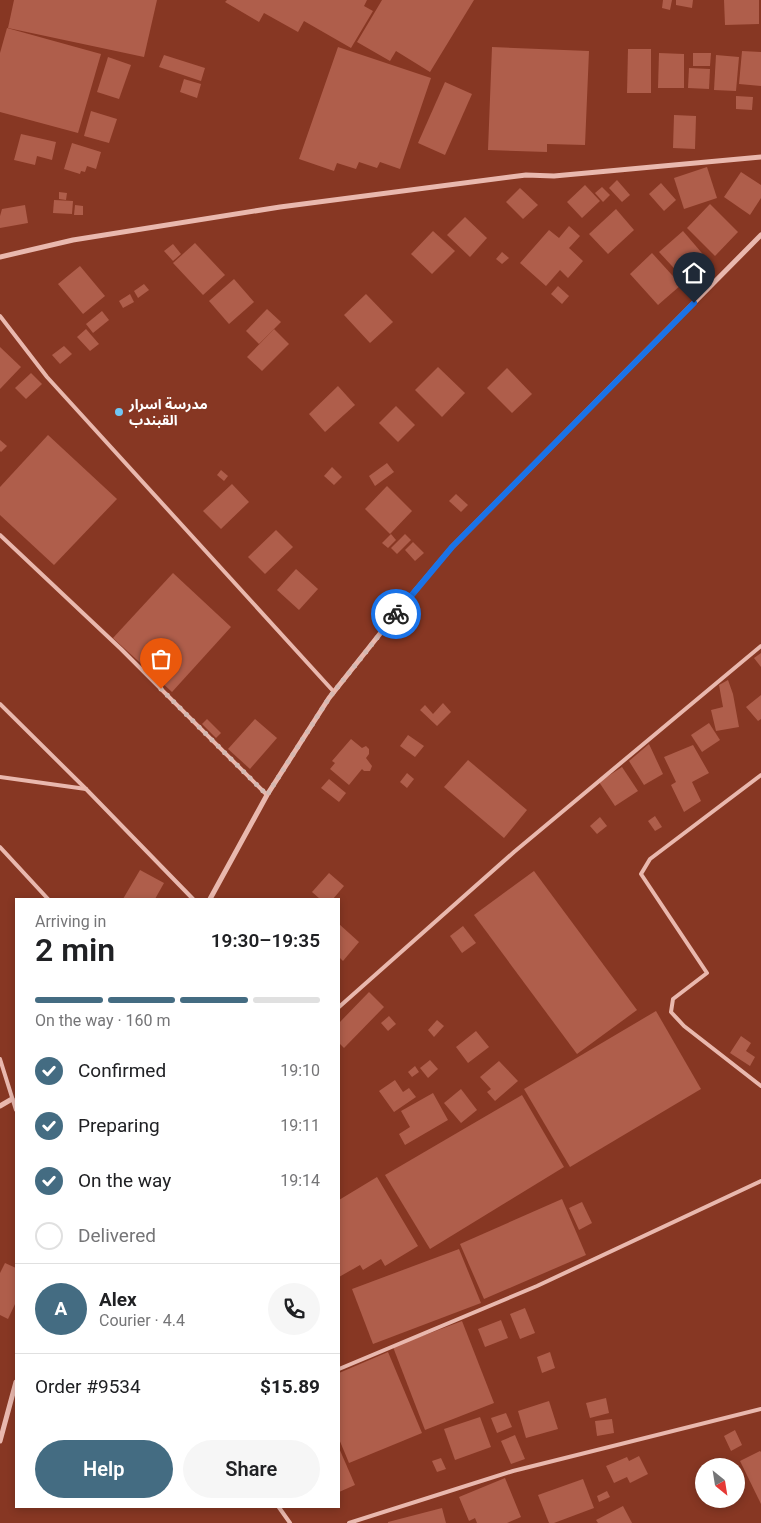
<!DOCTYPE html>
<meta charset="utf-8">
<style>
:root{--surface:#fff;--page:#f6f6f6;--text:#202124;--muted:#757577;--line:#e0e0e0;--accent:#446c82}
body{margin:0;font-family:Roboto,"Noto Sans Arabic",sans-serif;background:var(--page);color:var(--text);height:100vh;display:flex;flex-direction:column;font-size:19px;white-space:nowrap}
*{box-sizing:border-box;margin:0}
p{font-size:16px;color:var(--muted)}
.icon{flex:none;width:28px;height:28px;fill:none;stroke:currentColor;stroke-width:2;stroke-linecap:round;stroke-linejoin:round}
.map{position:relative;flex:1;overflow:hidden}
.panel{position:absolute;left:15px;top:898px;width:325px;height:610px;display:flex;flex-direction:column;background:var(--surface);border-radius:0px;box-shadow:0 2px 8px #0003}
.panel>*{flex:none}
.needle{width:32px;rotate:150deg}
.fabs{position:absolute;left:695px;top:1458px;display:grid;gap:10px}
.fabs a{display:grid;place-items:center;width:50px;height:50px;border-radius:50%;background:var(--surface);box-shadow:0 2px 8px #0003;font-size:25px}
.pin{position:absolute;display:grid;place-items:center;width:42px;height:42px;color:#fff;margin:-51px -21px;border-radius:50% 50% 50% 0;rotate:-45deg;box-shadow:0 0 5px #0007}
.pin .icon{rotate:45deg}
.courier{position:absolute;display:grid;place-items:center;width:50px;height:50px;margin:-25px;border:4px solid #1a73e8;border-radius:50%;background:#fff;color:#222;box-shadow:0 1px 6px #0007}
.head em{font-style:normal;font-weight:600}
.head div{display:flex;flex-direction:column-reverse}
.head{display:flex;align-items:center;justify-content:space-between;height:85px;padding:0 20px}
h1{font-size:32px;font-weight:600;line-height:38px}
.bar{display:grid;grid-template-columns:repeat(4,1fr);gap:8px 5px;align-content:center;height:60px;padding:0 20px}
.bar i{height:6px;border-radius:4px;background:var(--line)}
.bar .active{background:var(--accent)}
.bar p{grid-column:span 4}
.line{display:flex;align-items:center;gap:12px;padding:0 20px;border-top:1px solid var(--line)}
.line div{flex:1}
.round{display:grid;place-items:center;flex:none;width:52px;height:52px;border-radius:26px;background:var(--page)}
ol{padding:0 20px;list-style:none}
li{display:flex;align-items:center;gap:15px;height:55px}
li p{margin-inline-start:auto}
li .icon{padding:5px;border-radius:50%;background:var(--accent);color:#fff;stroke-width:4}
li:last-child{color:var(--muted)}
li i{width:28px;height:28px;border:2px solid var(--line);border-radius:50%}
.button{display:flex;gap:10px;margin-top:auto;padding:10px 20px}
.button a{flex:1;height:58px;border-radius:30px;background:var(--accent);color:#fff;font-size:20px;font-weight:600;line-height:58px;text-align:center}
.button a+a{background:var(--page);color:var(--text)}
.map>svg:first-child{display:block}
</style>
<div class="map">
<svg width="761" height="1523" viewBox="0 0 761 1523">
<rect width="100%" height="100%" fill="#873723"/>
<g fill="#af5e4b">
<polygon points="14,0 157,0 144,57 8,28"/>
<polygon points="227,0 367,0 364,6 373,11 351,48 304,21 298,32 264,13 259,22 225,2"/>
<polygon points="382,0 474,0 430,72 396,51 390,61 357,42"/>
<polygon points="663,0 672,0 670,10 662,8"/>
<polygon points="676,0 693,0 692,8 676,5"/>
<polygon points="724,0 759,0 759,24 725,25"/>
<polygon points="7,28 101,54 78,133 0,112 0,53"/>
<polygon points="338,47 431,78 400,169 380,162 377,168 359,162 356,169 337,163 334,171 299,159"/>
<polygon points="492,47 589,51 585,145 547,144 547,152 488,150"/>
<polygon points="628,49 651,49 651,93 627,93"/>
<polygon points="742,51 761,52 761,86 739,84"/>
<polygon points="659,53 684,54 684,88 658,88"/>
<polygon points="693,53 711,53 710,66 693,66"/>
<polygon points="164,55 205,68 201,81 159,67"/>
<polygon points="716,55 739,57 736,91 714,90"/>
<polygon points="108,57 131,65 119,99 97,92"/>
<polygon points="689,68 710,69 709,89 688,88"/>
<polygon points="184,79 201,84 197,98 180,92"/>
<polygon points="445,82 472,94 445,155 418,143"/>
<polygon points="736,96 753,97 752,110 736,109"/>
<polygon points="91,111 117,119 109,143 84,136"/>
<polygon points="674,115 696,116 695,149 673,148"/>
<polygon points="21,134 56,142 52,160 37,156 35,165 14,160"/>
<polygon points="72,143 101,152 96,169 87,166 85,172 81,171 80,174 64,169"/>
<polygon points="707,167 717,198 684,209 674,178"/>
<polygon points="741,172 761,185 761,198 750,215 724,197"/>
<polygon points="617,180 630,195 622,202 609,188"/>
<polygon points="661,183 676,200 664,211 649,194"/>
<polygon points="585,185 600,201 582,218 567,202"/>
<polygon points="602,187 610,195 603,202 595,193"/>
<polygon points="520,188 538,205 523,219 506,202"/>
<polygon points="59,192 67,193 66,200 59,199"/>
<polygon points="54,200 73,201 72,214 53,213"/>
<polygon points="710,204 738,232 715,256 687,228"/>
<polygon points="25,205 28,223 0,228 0,216 2,209"/>
<polygon points="75,205 83,206 83,215 74,215"/>
<polygon points="616,209 634,230 608,254 589,234"/>
<polygon points="465,217 487,238 470,257 447,235"/>
<polygon points="569,226 580,236 569,248 583,261 568,278 560,270 546,286 520,263 549,230 559,238"/>
<polygon points="433,231 455,251 432,274 411,254"/>
<polygon points="683,231 707,259 684,279 659,252"/>
<polygon points="195,243 225,275 203,295 173,263"/>
<polygon points="173,244 181,254 173,261 164,251"/>
<polygon points="502,252 509,258 502,264 496,259"/>
<polygon points="652,253 681,285 658,305 630,274"/>
<polygon points="80,266 105,296 83,314 58,284"/>
<polygon points="234,279 254,302 229,324 209,301"/>
<polygon points="144,284 149,290 138,298 134,291"/>
<polygon points="558,286 569,296 562,304 551,294"/>
<polygon points="130,294 134,302 123,308 119,301"/>
<polygon points="366,294 393,322 370,343 344,315"/>
<polygon points="267,309 281,322 259,344 246,331"/>
<polygon points="102,311 109,320 93,333 86,324"/>
<polygon points="86,329 99,344 90,351 77,337"/>
<polygon points="274,329 289,344 262,371 247,357"/>
<polygon points="64,346 72,354 60,364 52,355"/>
<polygon points="0,347 21,367 0,389"/>
<polygon points="438,367 465,393 442,417 415,390"/>
<polygon points="507,368 532,394 512,413 487,388"/>
<polygon points="31,373 42,384 26,399 15,388"/>
<polygon points="338,386 355,405 325,432 309,414"/>
<polygon points="396,406 415,425 398,442 379,423"/>
<polygon points="48,435 117,499 54,565 0,515 0,487"/>
<polygon points="0,440 7,446 1,452 0,451"/>
<polygon points="387,463 394,472 375,486 369,476"/>
<polygon points="332,467 342,477 334,485 324,476"/>
<polygon points="221,470 228,476 224,481 217,475"/>
<polygon points="232,484 249,502 221,529 203,511"/>
<polygon points="387,486 412,511 390,534 365,509"/>
<polygon points="456,494 468,505 461,512 449,501"/>
<polygon points="276,530 293,547 265,574 248,557"/>
<polygon points="391,534 396,540 388,548 382,543"/>
<polygon points="405,534 411,540 397,554 391,548"/>
<polygon points="413,542 424,553 415,561 405,550"/>
<polygon points="296,569 318,589 299,610 277,590"/>
<polygon points="173,573 231,627 172,692 113,638"/>
<polygon points="761,653 761,667 754,658"/>
<polygon points="728,680 733,694 739,727 716,731 711,710 723,707 719,685"/>
<polygon points="761,695 761,719 758,721 746,707"/>
<polygon points="443,703 451,712 437,726 420,710 425,705 433,714"/>
<polygon points="207,719 221,733 216,738 202,724"/>
<polygon points="255,719 277,738 250,769 228,749"/>
<polygon points="709,723 720,740 702,752 691,735"/>
<polygon points="408,735 424,746 415,757 400,746"/>
<polygon points="351,739 362,748 366,746 369,749 369,754 366,758 372,766 370,771 364,771 362,769 349,785 330,769 335,763 332,761"/>
<polygon points="649,744 663,774 644,785 629,761"/>
<polygon points="693,745 709,773 692,782 701,801 684,812 671,785 676,782 664,757"/>
<polygon points="468,760 527,810 504,838 444,787"/>
<polygon points="622,767 638,791 615,806 599,782"/>
<polygon points="407,773 414,779 407,788 400,782"/>
<polygon points="329,779 346,793 339,802 321,788"/>
<polygon points="655,816 662,827 655,831 648,821"/>
<polygon points="600,817 607,826 597,834 590,826"/>
<polygon points="140,870 164,883 155,899 123,899"/>
<polygon points="534,871 637,1010 577,1054 474,915"/>
<polygon points="329,873 344,886 333,899 320,899 312,892"/>
<polygon points="339,924 359,942 343,961 339,957"/>
<polygon points="463,926 476,943 462,953 450,936"/>
<polygon points="369,992 384,1007 344,1048 339,1043 339,1023"/>
<polygon points="656,1011 701,1089 570,1167 524,1089"/>
<polygon points="389,1016 396,1024 388,1031 381,1023"/>
<polygon points="437,1020 444,1026 434,1037 428,1030"/>
<polygon points="476,1031 489,1047 468,1063 456,1047"/>
<polygon points="741,1036 751,1043 746,1051 755,1057 750,1066 730,1053"/>
<polygon points="430,1060 438,1069 428,1078 420,1068"/>
<polygon points="499,1061 518,1081 495,1101 487,1092 491,1089 480,1077"/>
<polygon points="415,1066 419,1072 412,1077 408,1072"/>
<polygon points="395,1080 403,1092 409,1088 416,1097 394,1112 379,1091"/>
<polygon points="461,1089 477,1110 461,1123 444,1103"/>
<polygon points="433,1093 448,1120 405,1145 399,1134 410,1127 401,1111"/>
<polygon points="522,1095 564,1167 430,1249 385,1175"/>
<polygon points="377,1177 418,1246 385,1266 381,1259 363,1270 360,1265 339,1277 339,1200"/>
<polygon points="562,1199 586,1255 484,1299 460,1244"/>
<polygon points="582,1202 592,1223 579,1230 569,1208"/>
<polygon points="459,1249 481,1303 373,1344 352,1289"/>
<polygon points="5,1263 16,1268 16,1302 8,1319 0,1315 0,1273"/>
<polygon points="525,1308 535,1333 520,1339 510,1314"/>
<polygon points="501,1320 508,1338 485,1347 478,1329"/>
<polygon points="462,1321 494,1403 425,1430 393,1347"/>
<polygon points="388,1352 422,1433 349,1463 339,1439 339,1373"/>
<polygon points="550,1352 555,1368 542,1373 537,1357"/>
<polygon points="606,1398 609,1413 590,1418 586,1403"/>
<polygon points="549,1401 558,1429 526,1438 518,1411"/>
<polygon points="506,1413 512,1427 497,1433 491,1418"/>
<polygon points="480,1417 491,1447 455,1460 444,1429"/>
<polygon points="612,1419 614,1433 597,1436 595,1421"/>
<polygon points="735,1430 742,1445 731,1451 724,1436"/>
<polygon points="515,1435 525,1459 511,1464 501,1441"/>
<polygon points="339,1448 355,1485 339,1492"/>
<polygon points="760,1451 761,1452 761,1504 740,1461"/>
<polygon points="639,1456 648,1474 630,1483 627,1477 614,1483 606,1466 627,1457 629,1461"/>
<polygon points="441,1458 446,1469 437,1472 432,1461"/>
<polygon points="505,1478 521,1517 507,1523 477,1523 475,1518 469,1521 459,1497"/>
<polygon points="583,1479 594,1508 554,1523 549,1523 538,1495"/>
<polygon points="607,1491 610,1497 599,1502 597,1496"/>
<polygon points="623,1506 632,1523 598,1523 596,1520"/>
<polygon points="442,1508 446,1523 388,1523 388,1522"/>
</g>
<g fill="none" stroke-linecap="round" stroke-linejoin="round">
<g stroke="#e9b8ae" stroke-width="4">
<polyline points="0,316 47,377 334,692"/>
<polyline points="0,535 121,649 267,795"/>
<polyline points="0,704 86,789 193,899"/>
<polyline points="761,775 650,859 641,874 707,973 673,999 671,1012 684,1026 761,1086"/>
<polyline points="0,777 86,789"/>
<polyline points="0,847 48,899"/>
<polyline points="339,1007 514,852 761,646"/>
<polyline points="0,1059 16,1110"/>
<polyline points="339,1369 537,1286 761,1181"/>
<polyline points="278,1506 290,1523"/>
<polyline points="349,1523 513,1471 761,1409"/>
</g>
<g stroke="#e9b8ae" stroke-width="5">
<polyline points="0,257 73,240 280,207 526,175 554,176 761,157"/>
<polyline points="210,899 267,795 329,698 398,611 452,547 761,235"/>
<polyline points="0,1106 12,1099"/>
<polyline points="0,1441 16,1382"/>
</g>
</g>
<g fill="none" stroke-linecap="round" stroke-linejoin="round">
<polyline stroke="#d5b9b2" stroke-width="5" stroke-dasharray="0 9" points="161,689 267,795 329,698 396,614"/>
<polyline stroke="#1a73e8" stroke-width="6" points="396,614 452,547 694,303"/>
</g>
<circle fill="#70c7f5" stroke="#873723" stroke-width="2" cx="119" cy="412" r="5"/>
<g text-anchor="middle" stroke-width="4" stroke-linejoin="round" paint-order="stroke">
<g font-size="14" font-weight="bold" fill="#fff" stroke="#873723" text-anchor="start">
<text x="129" y="409">مدرسة اسرار<tspan x="129" dy="16">القبندب</tspan></text>
</g>
</g>
</svg>
<div class="fabs">
<a><svg class="needle" viewBox="-14 -14 28 28"><path d="M0-13l5 13h-10z" fill="#e53935"/><path d="M0 13l5-13h-10z" fill="#757577"/></svg></a>
</div>
<div class="pin" style="left:161px;top:689px;background:#ea580c"><svg class="icon" aria-label="bag" viewBox="0 0 24 24"><path d="M5 8h14l-1 12H6zM9 8a3 3 0 0 1 6 0"/></svg></div>
<div class="pin" style="left:694px;top:303px;background:#1f2937"><svg class="icon" aria-label="home" viewBox="0 0 24 24"><path d="M3 11l9-7 9 7M6 9v11h12V9"/></svg></div>
<div class="courier" style="left:396px;top:614px"><svg class="icon" aria-label="bike" viewBox="0 0 24 24"><circle cx="6" cy="16" r="4"/><circle cx="18" cy="16" r="4"/><path d="M6 16l4-8h5l3 8M10 8l3 8H6M13 5h3"/></svg></div>
<section class="panel">
<div class="head"><div><h1>2 min</h1><p>Arriving in</p></div><em>19:30–19:35</em></div>
<div class="bar"><i class="active"></i><i class="active"></i><i class="active"></i><i></i><p>On the way · 160 m</p></div>
<ol>
<li><svg class="icon" aria-label="check" viewBox="0 0 24 24"><path d="M5 12l5 5 9-10"/></svg>Confirmed<p>19:10</p></li>
<li><svg class="icon" aria-label="check" viewBox="0 0 24 24"><path d="M5 12l5 5 9-10"/></svg>Preparing<p>19:11</p></li>
<li><svg class="icon" aria-label="check" viewBox="0 0 24 24"><path d="M5 12l5 5 9-10"/></svg>On the way<p>19:14</p></li>
<li><i></i>Delivered</li>
</ol>
<div class="line" style="height:90px"><b class="round" style="background:var(--accent);color:#fff">A</b><div><b>Alex</b><p>Courier · 4.4</p></div><a class="round"><svg class="icon" aria-label="phone" viewBox="0 0 24 24"><path d="M5 4h4l2 5-3 2q2 4 5 5l2-3 5 2v4C11 20 4 13 5 4z"/></svg></a></div>
<div class="line" style="height:65px"><div>Order #9534</div><b>$15.89</b></div>
<div class="button"><a>Help</a><a>Share</a></div>
</section>
</div>
